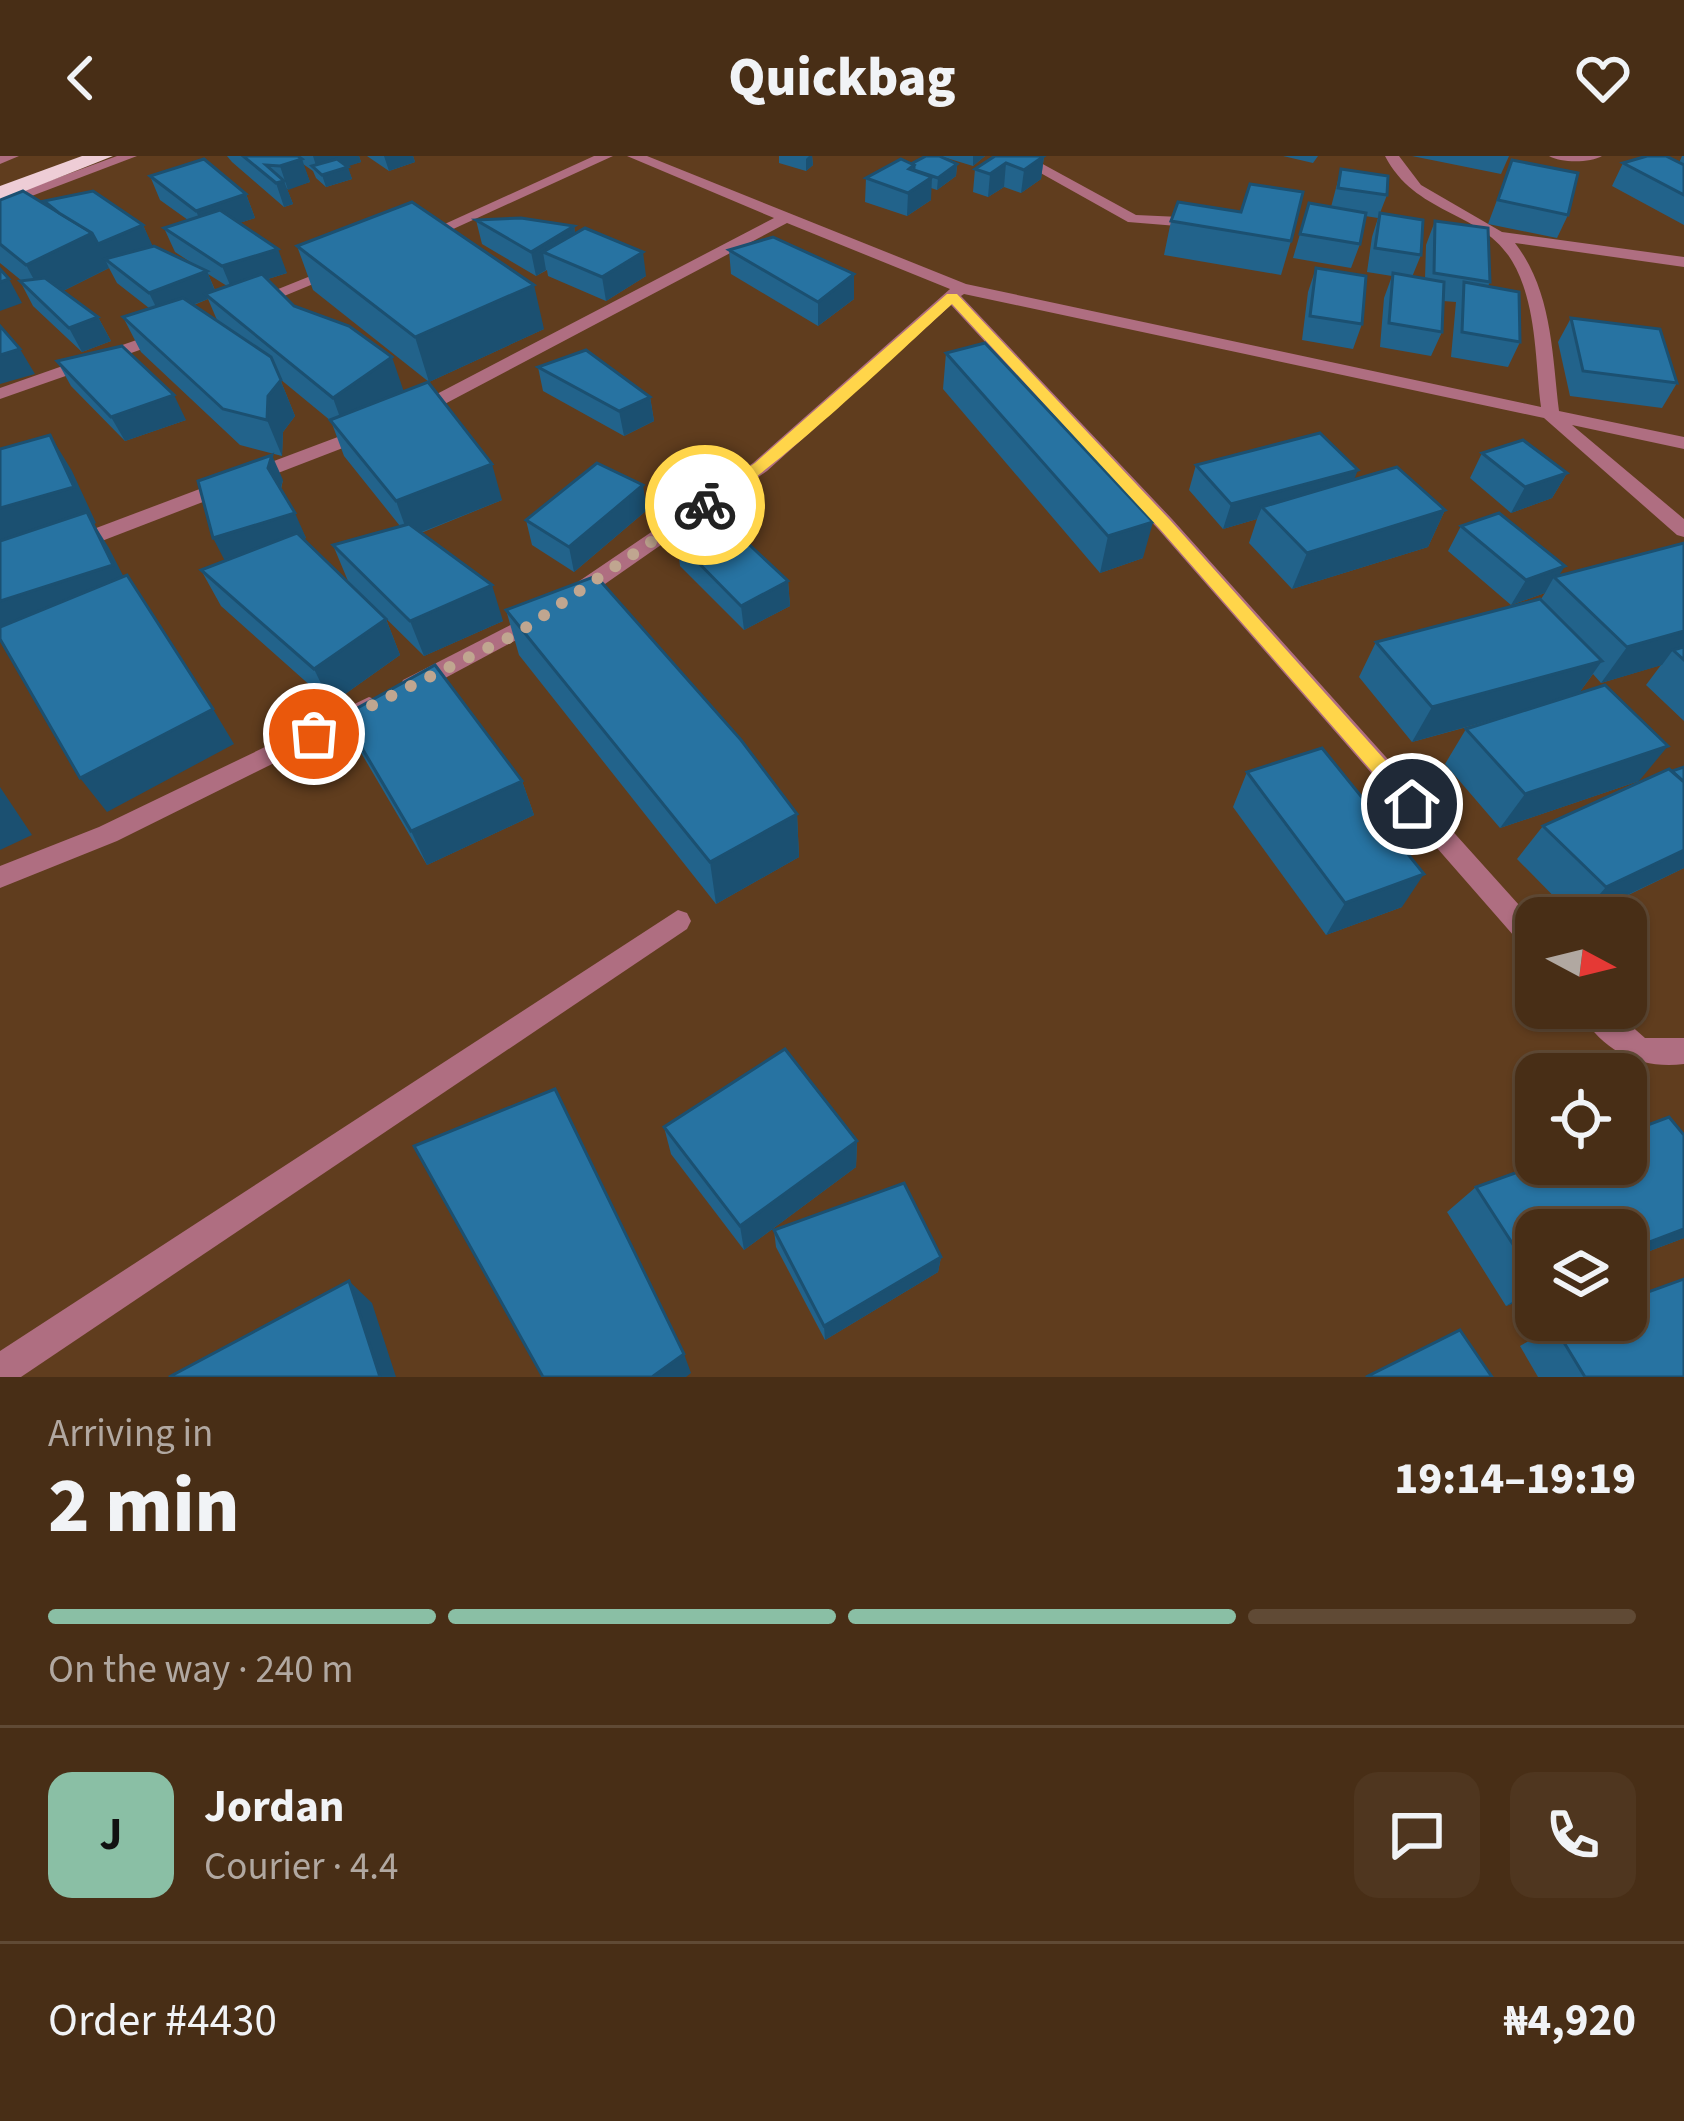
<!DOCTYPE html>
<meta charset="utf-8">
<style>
:root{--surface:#482e16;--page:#4f361f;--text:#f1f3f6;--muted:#b1a8a1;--line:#604a35;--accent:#8abfa5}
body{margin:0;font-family:"Source Sans 3",sans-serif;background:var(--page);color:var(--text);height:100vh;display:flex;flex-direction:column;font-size:45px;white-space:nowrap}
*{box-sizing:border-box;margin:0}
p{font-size:39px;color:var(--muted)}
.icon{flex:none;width:66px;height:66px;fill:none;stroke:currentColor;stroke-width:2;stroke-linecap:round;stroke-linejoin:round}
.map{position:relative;height:1221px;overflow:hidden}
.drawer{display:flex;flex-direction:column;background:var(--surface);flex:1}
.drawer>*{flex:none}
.needle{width:78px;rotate:97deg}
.fabs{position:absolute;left:1515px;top:741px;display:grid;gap:24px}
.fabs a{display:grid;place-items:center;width:132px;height:132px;border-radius:24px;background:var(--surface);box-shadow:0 3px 9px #0004,0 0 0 3px var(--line);font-size:60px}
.pin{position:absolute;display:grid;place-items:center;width:102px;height:102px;color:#fff;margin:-51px;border:6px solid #fff;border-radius:50%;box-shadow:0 3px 12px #0007}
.courier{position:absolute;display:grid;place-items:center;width:120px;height:120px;margin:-60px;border:9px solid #ffd54a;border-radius:50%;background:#fff;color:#222;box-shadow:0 3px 15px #0007}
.summary em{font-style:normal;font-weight:800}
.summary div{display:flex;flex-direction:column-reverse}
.summary{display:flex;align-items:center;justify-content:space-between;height:204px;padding:0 48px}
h1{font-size:78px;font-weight:800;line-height:90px}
.bar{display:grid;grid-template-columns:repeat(4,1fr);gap:18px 12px;align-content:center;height:144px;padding:0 48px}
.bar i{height:15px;border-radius:9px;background:var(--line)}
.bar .active{background:var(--accent)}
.bar p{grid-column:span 4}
.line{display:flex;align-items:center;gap:30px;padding:0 48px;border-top:3px solid var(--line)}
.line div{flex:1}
.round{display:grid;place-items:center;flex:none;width:126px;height:126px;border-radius:24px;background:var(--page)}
header{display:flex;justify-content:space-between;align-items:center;height:156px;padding:0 48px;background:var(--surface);font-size:54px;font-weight:800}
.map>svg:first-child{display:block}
</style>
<header><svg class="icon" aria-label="back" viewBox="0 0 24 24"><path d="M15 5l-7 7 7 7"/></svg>Quickbag<svg class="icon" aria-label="heart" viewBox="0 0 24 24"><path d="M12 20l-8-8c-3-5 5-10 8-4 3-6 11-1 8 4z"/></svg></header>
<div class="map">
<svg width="1684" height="1221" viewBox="0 0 1684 1221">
<rect width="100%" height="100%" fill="#603d1e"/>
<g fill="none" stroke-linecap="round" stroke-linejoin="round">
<polygon fill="#af6e81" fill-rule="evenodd" points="0,0 19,0 0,8"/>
<g fill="#af6e81" fill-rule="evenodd">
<polygon points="594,0 613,0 427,85 414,82"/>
<path d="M627,0H647L966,128L1541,251C1535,204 1537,147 1512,105C1483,55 1416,60 1385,0H1399L1421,29L1502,76L1684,101V111L1515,87C1552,135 1552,197 1559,255L1684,281V293L1572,269L1684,363V381L1677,379L1544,262L964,138L961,140L1172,363L1536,768V799L1527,795L1158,373L951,149L767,315L582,444H566L563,439L566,434L753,307L950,133L787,67L422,260H410V252L774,62Z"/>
<polygon points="1010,0 1028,0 1136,59 1202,62 1210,67 1202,72 1128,66"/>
<path d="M1549,0H1602C1590,7 1561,7 1549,0Z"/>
<polygon points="333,111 347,114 260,150 246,146"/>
<polygon points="165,174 174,179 171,183 0,243 0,232"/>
<polygon points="367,270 376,276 374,280 81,393 74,395 64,388 67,383"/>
<polygon points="540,454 551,462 548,467 419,536 403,536 400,530 403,524"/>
<polygon points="369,541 377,544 381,550 377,556 117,685 0,732 0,710 99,671"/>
<polygon points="678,754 687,757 691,765 687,773 21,1221 0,1221 0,1195"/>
<path d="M1579,852H1611L1645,882H1684V908C1640,914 1598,894 1579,852Z"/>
</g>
<polygon fill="#af6e81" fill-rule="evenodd" points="117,0 137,0 0,52 0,43"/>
<polygon fill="#eecdd6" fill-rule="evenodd" points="82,0 113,0 0,45 0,30"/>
</g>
<g fill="#22638b" fill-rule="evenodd">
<polygon points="227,0 359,0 361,6 347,10 352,23 326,31 316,22 313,15 303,8 310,26 287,33 293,48 284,51 232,6"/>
<polygon points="367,0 413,0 415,6 389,15"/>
<polygon points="779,0 812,0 813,9 806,15 779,7"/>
<polygon points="940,0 985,0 973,10"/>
<polygon points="1044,0 1041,23 1021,37 1004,31 988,41 973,36 975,13"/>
<polygon points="1283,0 1318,0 1313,7"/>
<polygon points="1412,0 1509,0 1501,18"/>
<polygon points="1682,0 1684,0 1684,69 1612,30 1623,7 1679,7"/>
<polygon points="1512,4 1568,59 1557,82 1488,68"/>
<polygon points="911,8 957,8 956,20 937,34 931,32 931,44 907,60 865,46 866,22"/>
<polygon points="1341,13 1387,39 1380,57 1421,99 1412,121 1425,123 1426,89 1435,65 1490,126 1488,130 1520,186 1508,211 1451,201 1456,146 1443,145 1442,176 1431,200 1380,191 1384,142 1392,120 1367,116 1372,81 1378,62 1365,60 1360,88 1351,112 1293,102 1309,47 1331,51"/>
<path d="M150,20L246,38L255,62L239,67L287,117L268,123L294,150L403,236L502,344L421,377L503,465L424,500L348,425L333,389L400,370L344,300L331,265L280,223L295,260L283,276L282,300L240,289L141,196L123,161L149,152L117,127L109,112L63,135L98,161L111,185L82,196L33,150L20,125H22L0,107V44L47,49L44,45L143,69L152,90L198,111L175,96L164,72L188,64L160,44ZM208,118L227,130L215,134ZM208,143L217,164L194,149Z"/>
<polygon points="476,64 574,70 575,78 646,120 606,145 548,120 547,114 536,120 482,88"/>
<polygon points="1171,65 1291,85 1281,119 1164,99"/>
<polygon points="297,90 544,173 429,226 313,134"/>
<polygon points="729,94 854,143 818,170 731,118"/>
<polygon points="1316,112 1362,168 1353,193 1302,184 1308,136"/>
<polygon points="1571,162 1677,227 1662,252 1570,240 1558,186"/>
<polygon points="946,197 1143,402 1100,417 943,233"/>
<polygon points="57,205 186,264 125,285 71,230"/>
<polygon points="538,211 650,241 654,265 624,280 543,235"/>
<polygon points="1482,297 1567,317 1552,342 1511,357 1470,322"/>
<polygon points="1196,309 1354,324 1445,354 1428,391 1292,433 1249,387 1257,363 1223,373 1189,334"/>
<polygon points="283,324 281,333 306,382 303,383 386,463 400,499 331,548 221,450 201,414 225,405"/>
<polygon points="647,354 574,416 532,389 526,364"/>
<polygon points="1461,370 1559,420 1684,387 1684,565 1646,529 1661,509 1601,527 1593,518 1579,537 1639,625 1500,672 1445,608 1466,573 1511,559 1412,586 1359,521 1376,486 1541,443 1545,437 1511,449 1448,395"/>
<polygon points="677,385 788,425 790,450 744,474 680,410"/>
<polygon points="506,454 797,658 799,701 716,748 519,499"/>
<polygon points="343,560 522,625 534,659 427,709 360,595"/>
<polygon points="1684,611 1684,712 1581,762 1575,762 1517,703 1543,670"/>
<polygon points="1247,616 1402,751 1326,779 1233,651"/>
<polygon points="664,971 857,985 856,1011 744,1094 671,998"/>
<polygon points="1476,1031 1684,1082 1626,1104 1626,1074 1536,1074 1536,1139 1506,1150 1447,1056"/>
<polygon points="774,1074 941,1101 938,1116 825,1184 776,1091"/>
<polygon points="1554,1170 1684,1221 1538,1221 1520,1190"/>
</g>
<g fill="#1b5071">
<polygon points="313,0 359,0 361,6 322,19 318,16"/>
<polygon points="384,0 413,0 415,6 389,15"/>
<polygon points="809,0 812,0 813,9 806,15 806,3"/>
<polygon points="973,0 985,0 973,10"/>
<polygon points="1044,0 1041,23 1021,37 1024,14"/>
<polygon points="302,3 310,26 288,34 280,10"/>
<polygon points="1006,7 1004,31 988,41 990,18"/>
<polygon points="957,8 956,20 937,34 938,22"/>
<polygon points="348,11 352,23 326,31 322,19"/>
<polygon points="932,21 931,44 907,60 908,37"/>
<polygon points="284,25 293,48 284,51 276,27"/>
<polygon points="246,38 255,62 206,78 196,55"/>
<polygon points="143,69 154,93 105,103 109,112 45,144 26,109 92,77"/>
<polygon points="574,70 578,94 543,96 546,114 536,120 531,96"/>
<polygon points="278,93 287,117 232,134 222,110"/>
<polygon points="643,96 646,120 606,145 602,121"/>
<polygon points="207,115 217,140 205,138 208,143 161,161 149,137"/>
<polygon points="854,118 854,143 818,170 818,146"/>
<polygon points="9,123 22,147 0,155 0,126"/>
<polygon points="534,129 544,173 429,226 415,181"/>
<polygon points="98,161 111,185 82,196 69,172"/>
<polygon points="20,193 35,218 0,228 0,199"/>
<polygon points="271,201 295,260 283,276 282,300 267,264"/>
<polygon points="392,201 404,236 346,278 333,242"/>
<polygon points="174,239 186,264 125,285 111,261"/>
<polygon points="650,241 654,265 624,280 619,255"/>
<polygon points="50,279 72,315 96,367 94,368 109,392 136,445 0,474 0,352"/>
<polygon points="272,299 283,324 279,338 268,312"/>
<polygon points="492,308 502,344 409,381 396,345"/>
<polygon points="1358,314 1348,339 1262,351 1257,363 1223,373 1231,348"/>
<polygon points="1567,317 1552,342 1511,357 1525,331"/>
<polygon points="643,329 647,354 574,416 569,391"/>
<polygon points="1445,354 1428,391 1292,433 1307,397"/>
<polygon points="295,357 306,382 226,407 213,382"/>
<polygon points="1153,366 1143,402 1100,417 1108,380"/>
<polygon points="1565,410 1557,423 1554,421 1545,437 1511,449 1526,424"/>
<polygon points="788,425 790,450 744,474 741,450"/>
<polygon points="492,429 503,465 424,500 410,465"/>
<polygon points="386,463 400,499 331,548 314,513"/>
<polygon points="1684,475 1684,503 1673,494 1662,509 1601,527 1627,491"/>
<polygon points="1602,505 1577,540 1412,586 1432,551"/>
<polygon points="213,553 234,588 107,656 80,622"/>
<polygon points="1668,590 1639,625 1500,672 1525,638"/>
<polygon points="522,625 534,659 427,709 411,675"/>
<polygon points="0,631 32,679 0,694"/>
<polygon points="797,658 799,701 716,748 710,706"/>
<polygon points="1684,694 1684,712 1579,762 1606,731"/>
<polygon points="1424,718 1402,751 1326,779 1345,747"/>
<polygon points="857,985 856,1011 744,1094 740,1070"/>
<polygon points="1684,1073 1684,1082 1626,1104 1626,1095"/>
<polygon points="941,1101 938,1116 825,1184 824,1170"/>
<polygon points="349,1125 372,1147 396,1221 380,1221"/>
<polygon points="1536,1130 1536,1139 1506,1150"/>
<polygon points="684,1198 691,1217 686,1221 652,1221"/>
</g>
<g fill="#2773a2" stroke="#1b5071" stroke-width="3">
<polygon points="243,0 298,0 302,3 280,10 266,9 284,25 276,27"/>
<polygon points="926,0 939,0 957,8 938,22 914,14 914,9 911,8"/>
<polygon points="995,0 1044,0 1024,14 1006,7 990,18 975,13"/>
<polygon points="1647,0 1666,0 1684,9 1684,39 1623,7"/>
<polygon points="204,3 246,38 196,55 150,20"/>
<polygon points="337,3 348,11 322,19 312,10"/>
<polygon points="901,3 914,9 909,13 932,21 908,37 866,22"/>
<polygon points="1512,4 1578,17 1568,59 1498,44"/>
<polygon points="1341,13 1388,20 1387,39 1338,32"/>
<polygon points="1250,28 1303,36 1291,85 1171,65 1178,46 1241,56"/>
<polygon points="23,35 92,77 26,109 0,88 0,44"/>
<polygon points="93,35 143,69 98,88 92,77 59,57 44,45"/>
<polygon points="412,46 534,129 415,181 297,90"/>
<polygon points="1309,47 1366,57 1360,88 1300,78"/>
<polygon points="220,54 278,93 222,110 164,72"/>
<polygon points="1380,57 1423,64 1421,99 1375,92"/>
<polygon points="521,62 574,70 531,96 476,64"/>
<polygon points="1435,65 1488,72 1490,126 1434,117"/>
<polygon points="585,72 643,96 602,121 543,96"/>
<polygon points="773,81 854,118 818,146 729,94"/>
<polygon points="154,90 207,115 149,137 105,103"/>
<polygon points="1316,112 1366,120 1362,168 1310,160"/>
<polygon points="0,113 9,123 0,126"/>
<polygon points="1393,117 1444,126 1442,176 1389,167"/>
<polygon points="262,118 294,150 349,170 392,201 333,242 205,138"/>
<polygon points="45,122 98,161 69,172 20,125"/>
<polygon points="1464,126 1519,136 1520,186 1462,176"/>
<polygon points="183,142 271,201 281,224 268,240 267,264 223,253 123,161"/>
<polygon points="1571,162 1660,173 1677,227 1583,215"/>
<polygon points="0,170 20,193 0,199"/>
<polygon points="985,187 1153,366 1108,380 946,197"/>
<polygon points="122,190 174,239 111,261 57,205"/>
<polygon points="586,194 650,241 619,255 538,211"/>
<polygon points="428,226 492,308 396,345 330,264"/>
<polygon points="1320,277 1358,314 1231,348 1196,309"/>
<polygon points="50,279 74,331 0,352 0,293"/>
<polygon points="1523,284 1567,317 1525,331 1482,297"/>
<polygon points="272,299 268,312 295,357 213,382 198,325"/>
<polygon points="597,307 643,329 569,391 526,364"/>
<polygon points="1397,311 1445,354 1307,397 1262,351"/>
<polygon points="87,356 113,409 0,445 0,385"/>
<polygon points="1499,357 1565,410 1526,424 1461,370"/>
<polygon points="723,364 788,425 741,450 677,385"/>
<polygon points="409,368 492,429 410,465 333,389"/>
<polygon points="297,377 386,463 314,513 201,414"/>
<polygon points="1684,387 1684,475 1627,491 1554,421"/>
<polygon points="127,419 213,553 80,622 0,483 0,471"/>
<polygon points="596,420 741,584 797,658 710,706 506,454"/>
<polygon points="1540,443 1602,505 1432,551 1376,486"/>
<polygon points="1684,491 1684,504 1673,494"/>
<polygon points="435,509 522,625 411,675 343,560"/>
<polygon points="1605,529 1668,590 1525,638 1466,573"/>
<polygon points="1322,592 1424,718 1345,747 1247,616"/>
<polygon points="1684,611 1684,626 1672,615"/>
<polygon points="1669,613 1684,626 1684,694 1606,731 1543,670"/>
<polygon points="785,893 857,985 740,1070 664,971"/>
<polygon points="555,933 684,1198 652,1221 543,1221 414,990"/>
<polygon points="1669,961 1684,979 1684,1073 1626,1095 1626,1074 1536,1074 1536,1124 1476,1031 1540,1008 1626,1008 1626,977"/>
<polygon points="904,1027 941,1101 824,1170 774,1074"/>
<polygon points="1684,1123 1684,1221 1585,1221 1554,1170 1571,1164 1626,1164 1626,1144"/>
<polygon points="349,1125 380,1221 169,1221"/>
<polygon points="1460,1174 1492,1221 1366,1221"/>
</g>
<path fill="#ffd54a" d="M947,138H957L1170,364L1419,642V653H1405L1159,372L952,148C914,182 735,355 699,353V345L755,307Z"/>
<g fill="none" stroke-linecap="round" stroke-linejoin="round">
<polyline stroke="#c0a690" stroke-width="12" stroke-dasharray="0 21.6" points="314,578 518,477 705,349"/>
</g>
</svg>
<div class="fabs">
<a><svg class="needle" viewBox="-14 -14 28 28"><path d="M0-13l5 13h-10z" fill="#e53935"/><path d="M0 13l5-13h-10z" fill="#b1a8a1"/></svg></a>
<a><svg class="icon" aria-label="locate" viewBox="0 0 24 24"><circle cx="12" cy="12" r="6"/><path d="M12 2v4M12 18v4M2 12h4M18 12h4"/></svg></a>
<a><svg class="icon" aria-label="layers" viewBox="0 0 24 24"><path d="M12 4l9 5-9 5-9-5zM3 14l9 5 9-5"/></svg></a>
</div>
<div class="pin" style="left:314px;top:578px;background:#ea580c"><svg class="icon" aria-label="bag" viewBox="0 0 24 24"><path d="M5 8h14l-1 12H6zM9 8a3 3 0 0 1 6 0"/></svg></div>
<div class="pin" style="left:1412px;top:648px;background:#1f2937"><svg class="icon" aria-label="home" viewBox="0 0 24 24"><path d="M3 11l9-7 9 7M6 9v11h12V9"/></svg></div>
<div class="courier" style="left:705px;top:349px"><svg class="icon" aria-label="bike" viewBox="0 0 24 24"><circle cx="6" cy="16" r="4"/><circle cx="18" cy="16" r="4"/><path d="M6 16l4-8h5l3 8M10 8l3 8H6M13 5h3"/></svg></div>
</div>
<section class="drawer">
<div class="summary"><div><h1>2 min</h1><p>Arriving in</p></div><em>19:14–19:19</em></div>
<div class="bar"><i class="active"></i><i class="active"></i><i class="active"></i><i></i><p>On the way · 240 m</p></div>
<div class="line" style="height:216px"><b class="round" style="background:var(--accent);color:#111">J</b><div><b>Jordan</b><p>Courier · 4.4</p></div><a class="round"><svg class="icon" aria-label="chat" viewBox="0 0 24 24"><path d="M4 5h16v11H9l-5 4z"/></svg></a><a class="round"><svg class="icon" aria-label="phone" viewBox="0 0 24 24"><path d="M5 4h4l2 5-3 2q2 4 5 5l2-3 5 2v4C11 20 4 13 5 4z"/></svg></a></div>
<div class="line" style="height:156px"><div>Order #4430</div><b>₦4,920</b></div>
</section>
